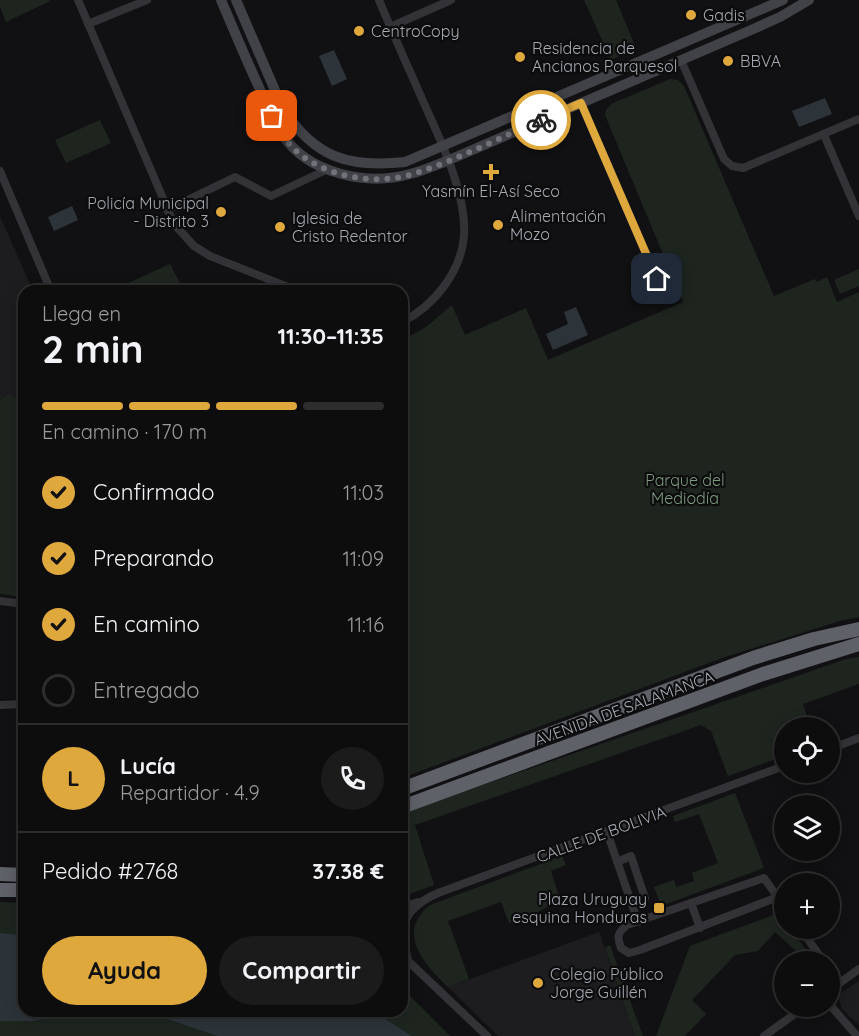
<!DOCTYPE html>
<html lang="es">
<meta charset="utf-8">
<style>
:root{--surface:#0d0d0e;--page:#1b1b1c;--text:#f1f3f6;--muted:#9a9c9e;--line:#2d2d2e;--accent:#dfa83d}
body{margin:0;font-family:Quicksand,sans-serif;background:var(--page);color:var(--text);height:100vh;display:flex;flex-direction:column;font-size:22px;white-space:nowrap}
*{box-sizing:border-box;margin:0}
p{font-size:20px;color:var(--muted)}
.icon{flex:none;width:33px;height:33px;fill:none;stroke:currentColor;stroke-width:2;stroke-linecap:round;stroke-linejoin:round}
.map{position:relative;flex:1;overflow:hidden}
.sheet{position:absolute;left:18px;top:285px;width:390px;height:732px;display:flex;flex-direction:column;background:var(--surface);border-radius:18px;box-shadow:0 3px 15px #0003,0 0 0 2px var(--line)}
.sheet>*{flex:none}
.tools{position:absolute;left:774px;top:717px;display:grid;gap:12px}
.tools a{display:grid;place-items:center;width:66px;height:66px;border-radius:50%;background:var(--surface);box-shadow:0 3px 15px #0003,0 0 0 2px var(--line);font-size:30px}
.pin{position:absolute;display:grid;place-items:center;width:51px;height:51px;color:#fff;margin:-26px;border-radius:12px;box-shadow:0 3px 9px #0006}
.courier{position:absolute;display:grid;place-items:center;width:60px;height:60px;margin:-30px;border:4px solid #dfa83d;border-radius:50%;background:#fff;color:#222;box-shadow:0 2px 8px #0007}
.overview em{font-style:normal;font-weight:700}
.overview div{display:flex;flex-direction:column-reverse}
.overview{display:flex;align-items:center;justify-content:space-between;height:102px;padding:0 24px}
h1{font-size:39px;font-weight:700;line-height:45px}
.bar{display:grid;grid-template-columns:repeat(4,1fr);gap:9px 6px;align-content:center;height:72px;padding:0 24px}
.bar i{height:8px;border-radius:4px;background:var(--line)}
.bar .on{background:var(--accent)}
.bar p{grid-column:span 4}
.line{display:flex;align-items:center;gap:15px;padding:0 24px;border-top:2px solid var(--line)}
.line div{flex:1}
.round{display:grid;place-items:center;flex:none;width:63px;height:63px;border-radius:32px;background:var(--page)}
ol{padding:0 24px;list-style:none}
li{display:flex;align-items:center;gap:18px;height:66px}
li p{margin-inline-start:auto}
li .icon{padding:6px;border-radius:50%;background:var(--accent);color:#111;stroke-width:4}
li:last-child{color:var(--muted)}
li i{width:33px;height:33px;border:3px solid var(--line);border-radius:50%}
.cta{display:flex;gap:12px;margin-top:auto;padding:12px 24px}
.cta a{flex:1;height:69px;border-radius:36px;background:var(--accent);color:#111;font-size:24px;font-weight:700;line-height:69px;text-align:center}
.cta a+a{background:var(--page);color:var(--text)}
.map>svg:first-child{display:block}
</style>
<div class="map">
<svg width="859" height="1036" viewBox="0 0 859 1036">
<rect width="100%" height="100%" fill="#111113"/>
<g fill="#1d1d1f">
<polygon points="0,216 33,291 24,291 24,405 9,393 0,400"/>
<polygon points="599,932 635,1036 498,1036 448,987"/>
<polygon points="859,981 859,1025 842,1009 839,1000 842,992"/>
</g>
<g fill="#1e251f">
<polygon points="0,0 49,0 50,1 6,22 0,7"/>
<polygon points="584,0 616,0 636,48 611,60"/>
<polygon points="670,79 678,80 684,86 774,296 815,279 817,282 827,277 837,302 859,292 859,617 840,621 725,657 402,778 402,340 426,327 452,305 465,335 526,308 548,360 683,302 605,115 606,110 611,104"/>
<polygon points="100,120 111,143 66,163 55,140"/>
<polygon points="170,264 181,285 168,291 129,291 126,284"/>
<polygon points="859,269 859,286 840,294 834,280"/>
<polygon points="9,393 24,405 24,597 0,594 0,400"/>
<polygon points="859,657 859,684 803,704 811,727 784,728 784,756 728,776 711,731 701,725 415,825 434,885 402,897 402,813 846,659"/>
<polygon points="735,793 764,868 661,906 654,887 674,880 676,887 694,881 692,873 718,863 699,814 675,822 673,816"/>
<path d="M562,856L566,865L551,871L560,900L528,917L509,923L501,902L448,921L469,979L448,987C425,965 395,933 430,905Z"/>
<polygon points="0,902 24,903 24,935 0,933"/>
<polygon points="779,913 784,920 784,928 791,929 814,961 807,961 775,932 758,951 735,955 692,1000 706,1014 685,1036 656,1036 690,946"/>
<polygon points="610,945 643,1036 635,1036 605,948"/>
<polygon points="402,988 450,1036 412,1036 373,1011 402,1011"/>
<polygon points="91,1012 152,1014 217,1036 0,1036 0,1021 33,1021"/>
</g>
<g fill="#2c343a">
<polygon points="334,50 347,79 332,86 319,56"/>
<polygon points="825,98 832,114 799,127 792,111"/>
<polygon points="72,206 78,220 54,231 48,217"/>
<polygon points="576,307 588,335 553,350 546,334 568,324 564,312"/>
<polygon points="0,933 24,935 24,1011 373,1011 412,1036 217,1036 152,1014 91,1012 33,1021 0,1021"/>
</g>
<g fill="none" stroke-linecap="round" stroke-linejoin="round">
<g stroke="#333337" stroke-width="8">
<polyline points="78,0 174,224 194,246 210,256 298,291"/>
<path d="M379,0C393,34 408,67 423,101C440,139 467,194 464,236C461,272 434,306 402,322"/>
<polyline points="88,24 147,0"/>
<polyline points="390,27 451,0"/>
<polyline points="681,60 724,159 732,166 743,168 859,119"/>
<polyline points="581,103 666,300"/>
<polyline points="824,135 859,216"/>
<polyline points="0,171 51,291"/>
<polyline points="167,210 235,177 271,196 328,169"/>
<polyline points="0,601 24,604"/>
<polyline points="0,705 24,704"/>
<polyline points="830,749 859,738"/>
<polyline points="607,832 638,922"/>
<polyline points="617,862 631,856 645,898 631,902"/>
<path d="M778,897L640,950L629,953L621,948C617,936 617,933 627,925L764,878L784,906"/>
<polyline points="691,903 700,928"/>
<polyline points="402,907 418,902"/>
<polyline points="800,928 824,962"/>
<path d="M408,961C401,923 401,910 438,893L784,766"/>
<polyline points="408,961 487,1036"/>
<polyline points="830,970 839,983"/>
<polyline points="830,990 859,969"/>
<polyline points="830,1005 857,1036"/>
<polyline points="764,1036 806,1006"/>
</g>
<g stroke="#414247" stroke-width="10">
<path d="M221,0C233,28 245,57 258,85C265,101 271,120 282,134C308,174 367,186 410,174C423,171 436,165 449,160L751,30L780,17L809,0"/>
<path d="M236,0L283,109C315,158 349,168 405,162L783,0"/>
</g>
<g stroke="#5f6168" stroke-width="14">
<polyline points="402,789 753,658 814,639 859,629"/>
<polyline points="402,807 763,674 859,644"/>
<polyline points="0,874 24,875"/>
<polyline points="0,890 24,890"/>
</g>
</g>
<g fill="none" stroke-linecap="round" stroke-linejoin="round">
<path stroke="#71737a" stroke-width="6" stroke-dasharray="0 10.8" d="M272,116C278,128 285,140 295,150C325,177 375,186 413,174C457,160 499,138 541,120"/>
<polyline stroke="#dfa83d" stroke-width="8" points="541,120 581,103 657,279"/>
</g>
<g fill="#dfa83d" stroke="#0c0c0d" stroke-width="2">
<circle cx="691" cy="15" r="6"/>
<circle cx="359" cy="31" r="6"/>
<circle cx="520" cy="57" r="6"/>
<circle cx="728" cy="61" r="6"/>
<path d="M488 163h6v6h6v6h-6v6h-6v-6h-6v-6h6z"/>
<circle cx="221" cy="212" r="6"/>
<circle cx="498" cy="225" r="6"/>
<circle cx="280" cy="227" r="6"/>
<rect x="653" y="902" width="12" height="12" rx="3"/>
<circle cx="538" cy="983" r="6"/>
</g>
<g text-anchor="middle" stroke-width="4.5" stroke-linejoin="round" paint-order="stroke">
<g font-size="16" fill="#a4a8b2" stroke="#0c0c0d" text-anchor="start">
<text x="703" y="21">Gadis</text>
<text x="371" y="37">CentroCopy</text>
<text x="532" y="54">Residencia de<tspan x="532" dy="18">Ancianos Parquesol</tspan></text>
<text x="740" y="67">BBVA</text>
<text x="491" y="197" text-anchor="middle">Yasmín El-Así Seco</text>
<text x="209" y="209" text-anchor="end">Policía Municipal<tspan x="209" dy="18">- Distrito 3</tspan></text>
<text x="510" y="222">Alimentación<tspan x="510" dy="18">Mozo</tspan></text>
<text x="292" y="224">Iglesia de<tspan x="292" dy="18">Cristo Redentor</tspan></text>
<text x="647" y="905" text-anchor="end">Plaza Uruguay<tspan x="647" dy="18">esquina Honduras</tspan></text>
<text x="550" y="980">Colegio Público<tspan x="550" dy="18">Jorge Guillén</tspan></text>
</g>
<g font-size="16" fill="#7d9b7e" stroke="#0c0c0d">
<text x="685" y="486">Parque del<tspan x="685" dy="18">Mediodía</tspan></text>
</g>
<g font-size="16" fill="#a4a8b2" stroke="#0c0c0d">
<text transform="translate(624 708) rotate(-20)" y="6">AVENIDA DE SALAMANCA</text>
<text transform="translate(601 834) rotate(-20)" y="6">CALLE DE BOLIVIA</text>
</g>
</g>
</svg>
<div class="tools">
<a><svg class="icon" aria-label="locate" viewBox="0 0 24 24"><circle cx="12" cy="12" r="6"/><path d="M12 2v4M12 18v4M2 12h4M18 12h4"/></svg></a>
<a><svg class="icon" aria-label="layers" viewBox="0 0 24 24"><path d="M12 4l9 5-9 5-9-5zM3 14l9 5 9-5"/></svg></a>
<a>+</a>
<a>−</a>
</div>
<div class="pin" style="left:272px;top:116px;background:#ea580c"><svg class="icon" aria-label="bag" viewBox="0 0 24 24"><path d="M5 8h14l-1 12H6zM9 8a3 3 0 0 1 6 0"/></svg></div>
<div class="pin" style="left:657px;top:279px;background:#1f2937"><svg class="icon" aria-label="home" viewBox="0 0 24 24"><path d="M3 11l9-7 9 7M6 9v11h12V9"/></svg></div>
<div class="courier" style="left:541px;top:120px"><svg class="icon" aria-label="bike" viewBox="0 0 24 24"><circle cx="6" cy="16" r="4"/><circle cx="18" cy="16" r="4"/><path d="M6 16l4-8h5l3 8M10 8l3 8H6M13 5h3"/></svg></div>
<section class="sheet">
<div class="overview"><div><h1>2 min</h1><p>Llega en</p></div><em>11:30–11:35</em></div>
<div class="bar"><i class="on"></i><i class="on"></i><i class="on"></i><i></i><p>En camino · 170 m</p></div>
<ol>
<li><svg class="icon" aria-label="check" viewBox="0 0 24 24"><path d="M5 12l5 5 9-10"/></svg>Confirmado<p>11:03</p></li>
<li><svg class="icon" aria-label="check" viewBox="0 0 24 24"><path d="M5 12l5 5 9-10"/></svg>Preparando<p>11:09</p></li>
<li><svg class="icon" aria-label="check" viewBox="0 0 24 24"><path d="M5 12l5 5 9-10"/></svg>En camino<p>11:16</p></li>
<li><i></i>Entregado</li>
</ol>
<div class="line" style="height:108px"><b class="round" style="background:var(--accent);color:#111">L</b><div><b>Lucía</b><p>Repartidor · 4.9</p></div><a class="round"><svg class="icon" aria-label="phone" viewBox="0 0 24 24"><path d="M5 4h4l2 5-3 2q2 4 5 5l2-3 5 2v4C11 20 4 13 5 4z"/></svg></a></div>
<div class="line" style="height:78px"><div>Pedido #2768</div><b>37.38 €</b></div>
<div class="cta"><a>Ayuda</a><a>Compartir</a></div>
</section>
</div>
